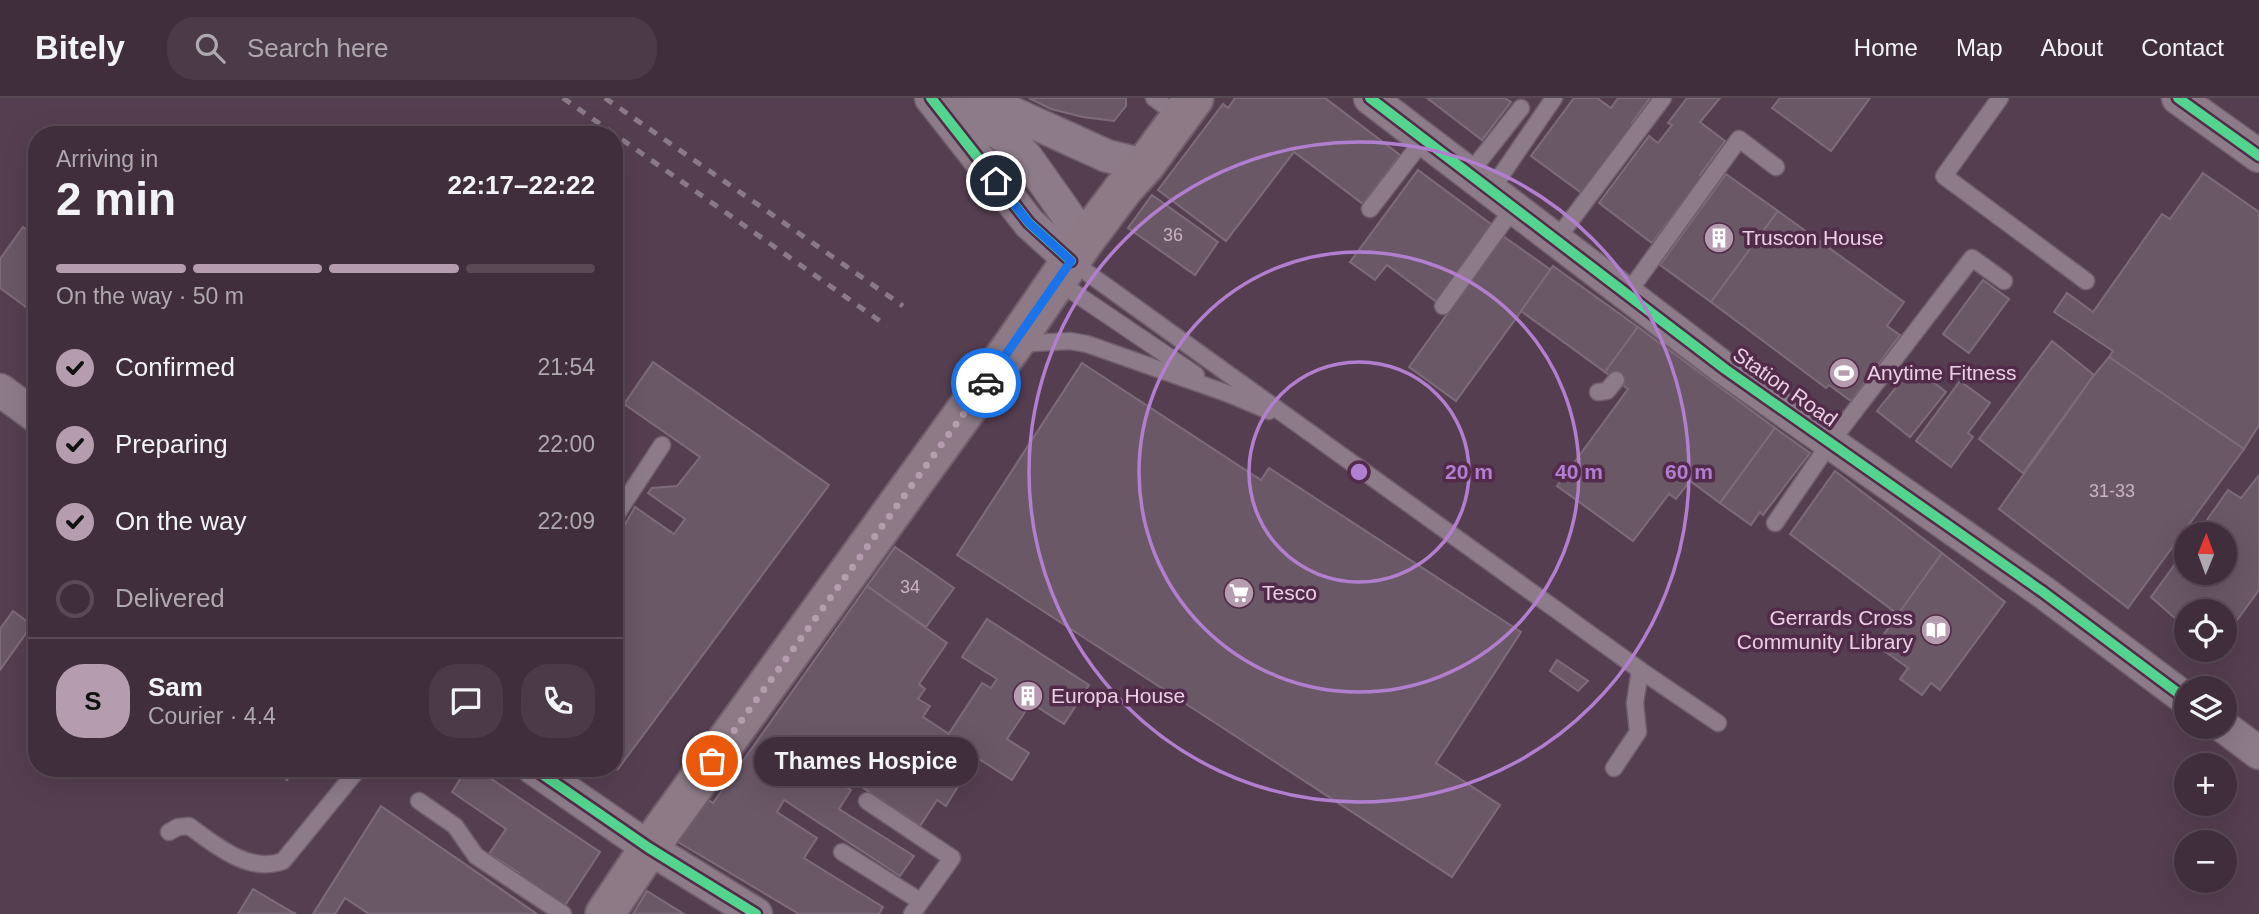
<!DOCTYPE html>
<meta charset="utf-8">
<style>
:root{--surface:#402e3c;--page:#4b3a47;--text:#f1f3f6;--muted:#aea8af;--line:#594a56;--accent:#b59daf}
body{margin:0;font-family:Helvetica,sans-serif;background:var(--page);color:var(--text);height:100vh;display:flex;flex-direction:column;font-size:26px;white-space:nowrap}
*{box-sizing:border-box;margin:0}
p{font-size:23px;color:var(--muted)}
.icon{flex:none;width:38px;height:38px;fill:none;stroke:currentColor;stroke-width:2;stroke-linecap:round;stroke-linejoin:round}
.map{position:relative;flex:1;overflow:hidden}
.drawer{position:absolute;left:28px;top:28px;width:595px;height:651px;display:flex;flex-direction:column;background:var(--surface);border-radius:28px;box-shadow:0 7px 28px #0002,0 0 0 2px var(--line)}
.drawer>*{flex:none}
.needle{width:46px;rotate:1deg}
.buttons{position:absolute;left:2174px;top:424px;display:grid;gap:14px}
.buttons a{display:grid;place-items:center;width:63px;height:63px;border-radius:50%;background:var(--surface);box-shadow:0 7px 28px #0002,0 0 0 2px var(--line);font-size:35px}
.pin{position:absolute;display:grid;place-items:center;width:60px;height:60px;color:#fff;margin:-30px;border:4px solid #fff;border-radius:50%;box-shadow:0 2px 7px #0007}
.courier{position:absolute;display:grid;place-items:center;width:70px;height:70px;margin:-35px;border:5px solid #1a73e8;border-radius:50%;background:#fff;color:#222;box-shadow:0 2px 9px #0007}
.bubble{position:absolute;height:49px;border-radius:24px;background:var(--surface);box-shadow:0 7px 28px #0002,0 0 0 2px var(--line);font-size:23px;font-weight:600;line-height:49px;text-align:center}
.overview em{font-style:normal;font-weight:600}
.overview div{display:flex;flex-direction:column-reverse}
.overview{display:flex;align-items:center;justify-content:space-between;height:119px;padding:0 28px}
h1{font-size:46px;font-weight:600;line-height:52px}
.bar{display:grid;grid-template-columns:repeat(4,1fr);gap:10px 7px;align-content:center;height:84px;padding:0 28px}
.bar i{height:9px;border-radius:5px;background:var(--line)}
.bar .current{background:var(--accent)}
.bar p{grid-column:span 4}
.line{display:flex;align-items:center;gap:18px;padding:0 28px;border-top:2px solid var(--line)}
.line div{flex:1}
.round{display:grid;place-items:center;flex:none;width:74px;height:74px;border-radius:28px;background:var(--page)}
ol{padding:0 28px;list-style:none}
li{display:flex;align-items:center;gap:21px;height:77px}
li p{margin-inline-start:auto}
li .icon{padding:7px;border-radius:50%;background:var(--accent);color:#111;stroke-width:4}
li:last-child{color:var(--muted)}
li i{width:38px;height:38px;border:4px solid var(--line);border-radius:50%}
header{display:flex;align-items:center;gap:42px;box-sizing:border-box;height:98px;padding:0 35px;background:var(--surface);border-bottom:2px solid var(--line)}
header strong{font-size:33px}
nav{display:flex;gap:38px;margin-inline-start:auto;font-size:24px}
.search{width:490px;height:63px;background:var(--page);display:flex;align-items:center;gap:18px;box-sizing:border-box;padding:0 24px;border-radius:28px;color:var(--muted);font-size:26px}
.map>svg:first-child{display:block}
</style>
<header>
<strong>Bitely</strong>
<div class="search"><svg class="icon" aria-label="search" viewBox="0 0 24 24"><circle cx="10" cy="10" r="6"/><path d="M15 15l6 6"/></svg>Search here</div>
<nav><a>Home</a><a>Map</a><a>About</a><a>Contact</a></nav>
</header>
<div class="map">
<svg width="2259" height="816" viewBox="0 0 2259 816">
<rect width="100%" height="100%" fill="#553e50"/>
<g fill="#6b5867" stroke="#7e6b7a" stroke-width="2">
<polygon points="1029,0 1126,0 1126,8 1114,23 1083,19 1051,11"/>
<polygon points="1235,0 1325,0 1400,57 1363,106 1294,54 1226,143 1158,92 1223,6 1228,10"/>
<polygon points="1427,0 1505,0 1511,4 1482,42"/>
<polygon points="1574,0 1597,0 1611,10 1618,0 1650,0 1632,25 1638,28 1587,99 1531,58"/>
<polygon points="1687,0 1720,0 1700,24 1725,43 1700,77 1702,79 1652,145 1599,105 1649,38 1658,45 1672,27 1668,25"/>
<polygon points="1780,0 1870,0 1831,53 1772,10"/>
<polygon points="1418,72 1495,129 1438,205 1387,167 1375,182 1350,164"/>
<polygon points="2203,75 2259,114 2259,327 2244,351 2109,259 2113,253 2054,214 2067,195 2093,214 2162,116 2170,121"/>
<polygon points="1726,76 1778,113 1711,204 1660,167"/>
<polygon points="1152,97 1218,144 1195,177 1128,130"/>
<polygon points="1778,113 1904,204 1887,228 1900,237 1851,303 1829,287 1826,290 1711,204"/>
<polygon points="23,129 37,139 37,217 0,190 0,161"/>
<polygon points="1503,138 1551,172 1456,303 1409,269"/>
<polygon points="1553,168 1638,229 1605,274 1521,213"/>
<polygon points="1983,182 2009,201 1969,255 1943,236"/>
<polygon points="1638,229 1775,330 1720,405 1690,383 1676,401 1669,396 1633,443 1557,388 1628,291 1605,274"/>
<polygon points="2052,243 2094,277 2023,375 1979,341"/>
<polygon points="2109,259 2244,351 2128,510 1999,411 2094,277"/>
<polygon points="653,264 829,387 618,671 580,677 572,670 614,670 614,445 635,409 674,436 685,421 648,395 652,390 677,388 700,359 624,306"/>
<polygon points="1082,265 1261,382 1269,370 1521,534 1436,665 1500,707 1452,779 957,457"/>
<polygon points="1913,268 1946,294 1910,339 1877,313"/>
<polygon points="1960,283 1990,305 1968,335 1973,339 1951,369 1916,343"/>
<polygon points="1775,330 1810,355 1763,417 1760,414 1751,427 1720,405"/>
<polygon points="1835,373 1942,455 1899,517 1790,436"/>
<polygon points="2259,377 2259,492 2224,540 2224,513 2186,513 2186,530 2151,499 2186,451 2186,474 2224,474 2224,436 2197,436 2228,392 2241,400"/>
<polygon points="895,449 954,490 926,529 867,488"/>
<polygon points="1942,455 2005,504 1940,592 1931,585 1922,597 1900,581 1908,570 1876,547"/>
<polygon points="867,488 947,545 919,586 925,591 918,601 930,608 923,619 949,636 946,640 976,659 946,708 937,702 920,728 816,658 811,665 851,692 839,711 914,758 900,778 784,702 777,714 817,740 804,760 883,809 879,816 799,816 678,744 707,701 713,705"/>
<polygon points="13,513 32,527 0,572 0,531"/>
<polygon points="987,521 1089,587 1064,626 1031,605 1007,641 1029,655 1012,682 946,640 982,585 991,590 997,581 962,559"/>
<polygon points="1557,562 1588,583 1578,593 1550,573"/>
<polygon points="271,670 296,670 287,682"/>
<polygon points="467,670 475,670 600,754 562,812 515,781 519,775 489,756 506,731 452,694"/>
<polygon points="381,708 537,816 369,816 345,800 335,816 313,816"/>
<polygon points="253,791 292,814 296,816 238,816"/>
<polygon points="647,793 684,816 633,816"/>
</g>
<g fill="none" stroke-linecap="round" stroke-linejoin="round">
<g stroke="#715e6d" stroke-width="19">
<g id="lane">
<polyline points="1154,0 1179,19"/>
<polyline points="2000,0 1944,78 2086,183"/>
<polyline points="1469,76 1521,10"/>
<polyline points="1491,92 1554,0"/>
<polyline points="1370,111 1424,41"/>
<polyline points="1556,142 1663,0"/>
<polyline points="1071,163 1640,572 1718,625"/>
<polyline points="1057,183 1196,277"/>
<polyline points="1627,196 1739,41 1776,69"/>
<polyline points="1443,208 1514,109"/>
<polyline points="1017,246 1070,243 1087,246 1229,296 1269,313"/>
<polyline points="1598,294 1607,293 1616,282"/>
<polyline points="614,420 662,347"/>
<polyline points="1775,425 1830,345 1972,160 2004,183"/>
<polyline points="1614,670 1638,634 1635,605 1640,572"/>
<polyline points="419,703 455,728 476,758 563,816"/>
<polyline points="867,703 952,760 912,816"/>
<path d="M169,734L178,729L189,728C215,747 249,776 283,763L359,670"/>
<polyline points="842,754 920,803"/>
</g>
</g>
<g stroke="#715e6d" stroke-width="35">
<g id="street">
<polyline points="931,0 1029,125 1071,163"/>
<polyline points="948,0 1012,44 1027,60 1085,142"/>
<polyline points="979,0 1107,58 1145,67"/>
<polyline points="1370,0 1725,271 2043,494 2186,601"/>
<polyline points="2178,0 2259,58"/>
<polyline points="0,292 37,319"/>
<polyline points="2223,628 2259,655"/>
<polyline points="533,670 649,750 756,816"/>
</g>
</g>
<g stroke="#715e6d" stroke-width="42">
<polyline id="secondary" points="605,816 649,750 1013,247 1085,142 1124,90 1145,67 1194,0"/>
</g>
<use href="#lane" stroke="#8d7b89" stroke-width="16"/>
<use href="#street" stroke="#8d7b89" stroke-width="32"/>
<use href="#secondary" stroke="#8d7a86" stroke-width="38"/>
<g stroke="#8a7986" stroke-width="5" stroke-dasharray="9 9" stroke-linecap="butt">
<polyline points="563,0 887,228"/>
<polyline points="605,0 903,208"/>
</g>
<g stroke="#522b4a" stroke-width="15">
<g id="cycleway">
<polyline points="931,0 1029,125 1071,163"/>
<polyline points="1370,0 1725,271 2043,494 2186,601"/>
<polyline points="2178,0 2259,58"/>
<polyline points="533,670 649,750 756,816"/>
</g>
</g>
<use href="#cycleway" stroke="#53d58f" stroke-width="10"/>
</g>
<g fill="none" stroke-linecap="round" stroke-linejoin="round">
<polyline stroke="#b59daf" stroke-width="7" stroke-dasharray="0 12.6" points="712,663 986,285"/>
<polyline stroke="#1a73e8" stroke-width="9" points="986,285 1071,163 1029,125 996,83"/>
</g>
<g fill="none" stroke="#b27ed0" stroke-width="3.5">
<circle cx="1359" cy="374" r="110"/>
<circle cx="1359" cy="374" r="220"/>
<circle cx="1359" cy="374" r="330"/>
</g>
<defs>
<g id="building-disc" transform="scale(1.575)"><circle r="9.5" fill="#b59daf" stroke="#522b4a"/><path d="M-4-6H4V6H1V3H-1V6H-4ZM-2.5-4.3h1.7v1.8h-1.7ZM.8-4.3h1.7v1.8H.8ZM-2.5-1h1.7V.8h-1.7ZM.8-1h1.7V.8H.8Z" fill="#fff"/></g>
<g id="stadium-disc" transform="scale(1.575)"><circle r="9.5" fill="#b59daf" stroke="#522b4a"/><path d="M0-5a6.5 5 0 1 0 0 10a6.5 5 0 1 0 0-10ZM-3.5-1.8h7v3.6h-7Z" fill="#fff"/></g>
<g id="supermarket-disc" transform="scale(1.575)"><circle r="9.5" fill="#b59daf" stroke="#522b4a"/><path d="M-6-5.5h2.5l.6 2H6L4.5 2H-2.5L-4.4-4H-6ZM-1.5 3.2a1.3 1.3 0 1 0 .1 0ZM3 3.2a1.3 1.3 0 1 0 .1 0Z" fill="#fff"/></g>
<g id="library-disc" transform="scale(1.575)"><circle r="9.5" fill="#b59daf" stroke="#522b4a"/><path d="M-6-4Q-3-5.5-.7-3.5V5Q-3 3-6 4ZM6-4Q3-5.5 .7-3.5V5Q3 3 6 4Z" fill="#fff"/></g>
</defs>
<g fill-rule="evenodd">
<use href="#building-disc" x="1719" y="140"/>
<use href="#stadium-disc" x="1844" y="275"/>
<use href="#supermarket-disc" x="1239" y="495"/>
<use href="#library-disc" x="1936" y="532"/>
<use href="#building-disc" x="1028" y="598"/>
</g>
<g text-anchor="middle" stroke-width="7" stroke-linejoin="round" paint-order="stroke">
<g font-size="18" fill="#cab2c3">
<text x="1173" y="143">36</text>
<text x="2112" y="399">31-33</text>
<text x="910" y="495">34</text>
</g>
<g font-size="21" fill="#e9d0e2" stroke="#522b4a" text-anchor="start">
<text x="1742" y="147">Truscon House</text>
<text x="1867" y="282">Anytime Fitness</text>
<text x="1262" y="502">Tesco</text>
<text x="1913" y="527" text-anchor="end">Gerrards Cross<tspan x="1913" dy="24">Community Library</tspan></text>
<text x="1051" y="605">Europa House</text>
</g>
<g font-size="21" fill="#e9d0e2" stroke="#522b4a">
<text transform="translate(1785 289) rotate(35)" y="7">Station Road</text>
</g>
</g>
<circle cx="1359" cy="374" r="10" fill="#b27ed0" stroke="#522b4a" stroke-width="3.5"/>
<g font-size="21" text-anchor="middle" font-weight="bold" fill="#b27ed0" stroke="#522b4a" stroke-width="7" stroke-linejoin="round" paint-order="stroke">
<text x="1469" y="381">20 m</text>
<text x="1579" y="381">40 m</text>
<text x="1689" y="381">60 m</text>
</g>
</svg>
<div class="buttons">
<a><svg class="needle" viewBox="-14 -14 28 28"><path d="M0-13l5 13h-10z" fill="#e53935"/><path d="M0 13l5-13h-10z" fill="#aea8af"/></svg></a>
<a><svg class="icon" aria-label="locate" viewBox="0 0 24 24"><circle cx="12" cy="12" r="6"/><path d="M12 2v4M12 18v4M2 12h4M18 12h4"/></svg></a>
<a><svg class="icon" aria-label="layers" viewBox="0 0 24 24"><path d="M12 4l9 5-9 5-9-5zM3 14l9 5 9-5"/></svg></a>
<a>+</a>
<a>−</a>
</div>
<div class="pin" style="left:712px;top:663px;background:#ea580c"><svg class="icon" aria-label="bag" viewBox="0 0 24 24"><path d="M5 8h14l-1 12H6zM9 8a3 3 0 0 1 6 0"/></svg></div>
<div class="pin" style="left:996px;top:83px;background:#1f2937"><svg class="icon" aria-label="home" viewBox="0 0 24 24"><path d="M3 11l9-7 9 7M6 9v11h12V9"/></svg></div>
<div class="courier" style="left:986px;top:285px"><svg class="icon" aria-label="car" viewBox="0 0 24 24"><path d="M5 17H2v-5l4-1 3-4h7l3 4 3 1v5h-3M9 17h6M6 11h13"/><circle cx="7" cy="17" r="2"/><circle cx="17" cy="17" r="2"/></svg></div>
<div class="bubble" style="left:754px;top:639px;width:224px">Thames Hospice</div>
<section class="drawer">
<div class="overview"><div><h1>2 min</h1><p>Arriving in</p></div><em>22:17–22:22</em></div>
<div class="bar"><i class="current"></i><i class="current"></i><i class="current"></i><i></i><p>On the way · 50 m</p></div>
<ol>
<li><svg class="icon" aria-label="check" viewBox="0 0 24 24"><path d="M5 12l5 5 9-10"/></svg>Confirmed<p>21:54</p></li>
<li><svg class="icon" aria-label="check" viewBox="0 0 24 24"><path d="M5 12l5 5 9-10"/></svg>Preparing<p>22:00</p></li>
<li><svg class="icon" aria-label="check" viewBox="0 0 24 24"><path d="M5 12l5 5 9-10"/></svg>On the way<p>22:09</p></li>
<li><i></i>Delivered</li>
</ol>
<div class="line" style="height:126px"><b class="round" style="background:var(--accent);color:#111">S</b><div><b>Sam</b><p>Courier · 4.4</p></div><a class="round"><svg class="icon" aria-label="chat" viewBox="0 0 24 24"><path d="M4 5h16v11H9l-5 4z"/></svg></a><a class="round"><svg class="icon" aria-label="phone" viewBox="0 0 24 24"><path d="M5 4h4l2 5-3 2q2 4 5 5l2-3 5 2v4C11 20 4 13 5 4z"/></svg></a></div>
</section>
</div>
